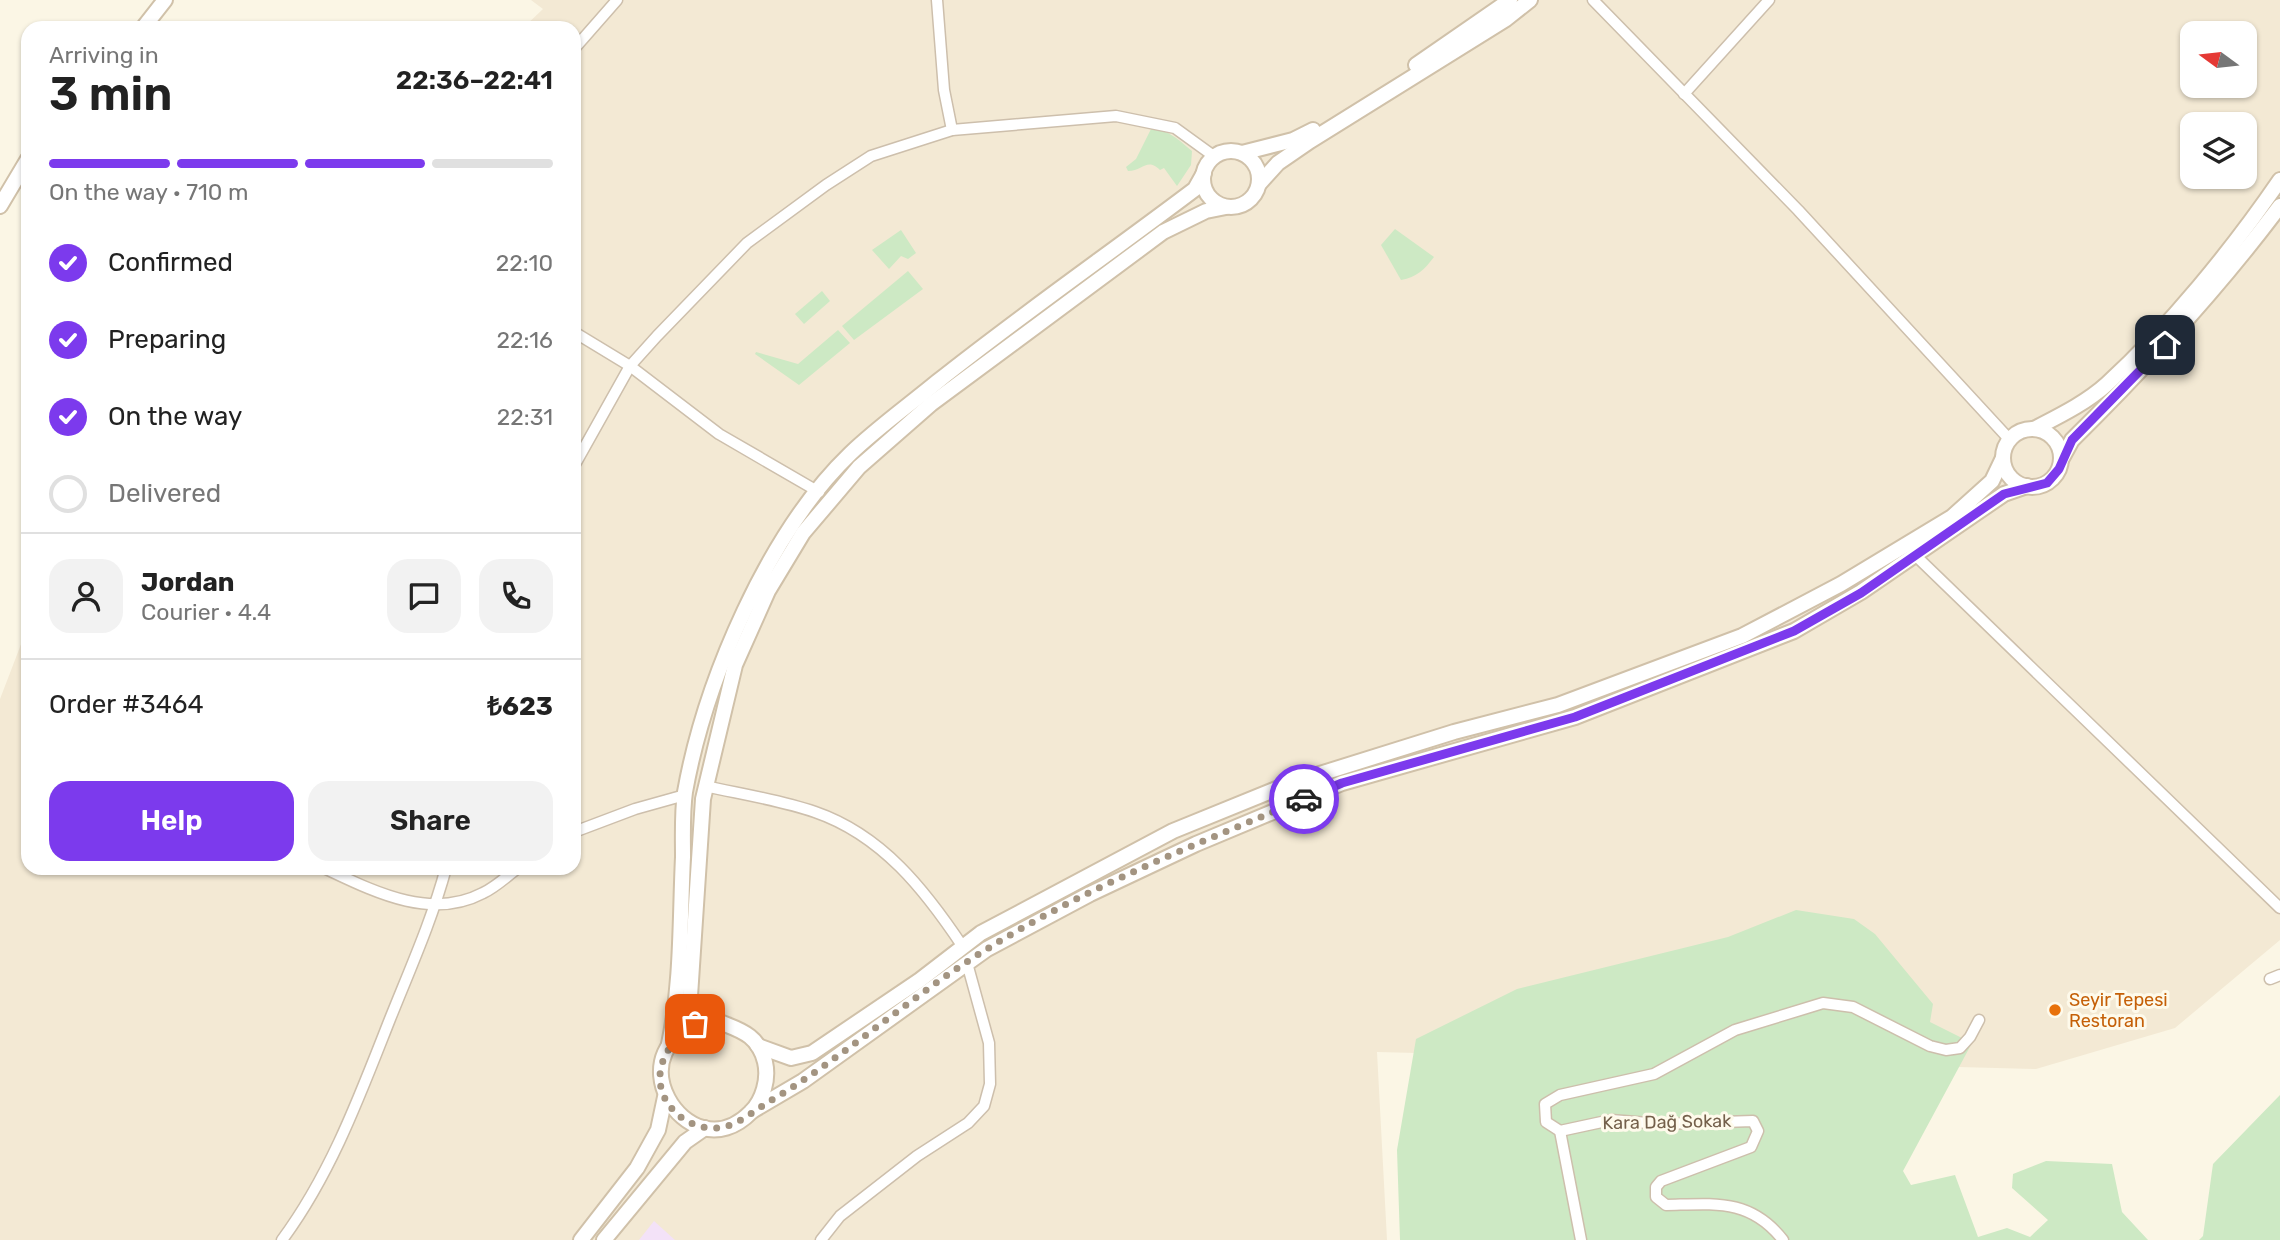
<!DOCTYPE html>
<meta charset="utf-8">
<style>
:root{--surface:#fff;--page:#f2f2f2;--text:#222;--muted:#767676;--line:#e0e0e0;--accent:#7c3aed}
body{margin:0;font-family:Rubik,sans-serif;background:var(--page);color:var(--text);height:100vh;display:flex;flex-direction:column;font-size:26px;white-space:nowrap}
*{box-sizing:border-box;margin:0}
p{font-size:23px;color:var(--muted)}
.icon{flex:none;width:38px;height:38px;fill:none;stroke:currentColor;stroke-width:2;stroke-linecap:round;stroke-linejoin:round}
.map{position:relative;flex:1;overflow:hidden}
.side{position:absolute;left:21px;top:21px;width:560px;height:854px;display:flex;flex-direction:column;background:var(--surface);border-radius:21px;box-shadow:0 2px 5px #0004}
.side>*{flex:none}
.needle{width:46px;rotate:285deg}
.fabs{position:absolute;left:2180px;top:21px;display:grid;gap:14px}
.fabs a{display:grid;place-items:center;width:77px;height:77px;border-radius:14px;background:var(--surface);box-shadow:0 2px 5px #0004;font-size:35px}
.pin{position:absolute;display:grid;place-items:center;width:60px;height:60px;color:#fff;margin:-30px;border-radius:14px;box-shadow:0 4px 10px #0006}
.courier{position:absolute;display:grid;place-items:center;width:70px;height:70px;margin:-35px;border:5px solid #7c3aed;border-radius:50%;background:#fff;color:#222;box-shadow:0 2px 9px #0007}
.headline em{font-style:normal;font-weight:600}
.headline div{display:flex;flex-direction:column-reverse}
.headline{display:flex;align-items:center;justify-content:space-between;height:119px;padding:0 28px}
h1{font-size:46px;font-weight:600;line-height:52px}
.bar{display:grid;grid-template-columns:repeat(4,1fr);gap:10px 7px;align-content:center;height:84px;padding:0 28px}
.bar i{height:9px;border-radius:5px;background:var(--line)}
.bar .active{background:var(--accent)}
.bar p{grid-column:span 4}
.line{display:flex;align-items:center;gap:18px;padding:0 28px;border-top:2px solid var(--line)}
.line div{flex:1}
.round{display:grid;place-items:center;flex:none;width:74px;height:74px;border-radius:21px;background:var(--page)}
ol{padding:0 28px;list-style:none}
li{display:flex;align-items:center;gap:21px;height:77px}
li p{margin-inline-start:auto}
li .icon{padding:7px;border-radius:50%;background:var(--accent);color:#fff;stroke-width:4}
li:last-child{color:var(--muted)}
li i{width:38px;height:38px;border:4px solid var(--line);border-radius:50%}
.button{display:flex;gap:14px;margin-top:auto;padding:14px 28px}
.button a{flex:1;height:80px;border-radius:21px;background:var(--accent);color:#fff;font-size:28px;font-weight:600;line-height:80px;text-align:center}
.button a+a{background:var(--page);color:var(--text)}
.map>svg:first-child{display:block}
</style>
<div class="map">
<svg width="2280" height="1240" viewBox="0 0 2280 1240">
<rect width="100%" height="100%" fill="#fbf6e5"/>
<path fill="#f3e9d4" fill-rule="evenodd" d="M531,0H2280V940L2175,1028L2036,1069L1377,1052L1387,1240H0V699L28,626V868H574V28H523L543,9ZM2193,33H2245V86H2193ZM2193,124H2245V177H2193Z"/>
<polygon fill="#f3e2f8" points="654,1221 675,1240 639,1240"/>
<g fill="#cde9c4">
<path d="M1151,129C1168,129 1179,140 1192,151L1191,165L1177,186L1164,168L1160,170C1147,157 1143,171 1128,171L1126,167L1136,159Z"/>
<path d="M1395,229L1434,257C1424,270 1417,277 1401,280L1381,245Z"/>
<polygon points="901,230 916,253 908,259 901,256 889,269 872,250"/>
<polygon points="908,271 923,289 854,340 842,326"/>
<polygon points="822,291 830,301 804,324 795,314"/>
<polygon points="838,330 850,343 799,385 755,354 756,352 798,364"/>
<polygon points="1796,910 1854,919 1875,934 1933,1004 1930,1022 1972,1043 1903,1171 1911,1185 1955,1175 1978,1237 2007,1228 2030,1237 2048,1220 2012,1188 2013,1174 2046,1161 2112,1164 2122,1212 2148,1240 1400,1240 1397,1150 1416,1039 1517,989 1728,937"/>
<polygon points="2280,1095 2280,1240 2199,1240 2203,1236 2213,1164"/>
</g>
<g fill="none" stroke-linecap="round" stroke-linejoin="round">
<g stroke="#cdbfac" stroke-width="13">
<g id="street">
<polyline points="937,0 944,90 952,130"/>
<polyline points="1593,0 1798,210 2010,440"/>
<polyline points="574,49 617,0"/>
<polyline points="1684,94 1769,0"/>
<polyline points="574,332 630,366 719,434 819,492"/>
<polyline points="574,466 630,366 657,336 747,243 826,185 871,156 952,130 1116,116 1175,128 1215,157"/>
<polyline points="1916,556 2280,908"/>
<path d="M705,786C741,794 780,800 815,812C882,835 925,890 963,947"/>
<polyline points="574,832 635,809 685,795"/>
<path d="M324,868C373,891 430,921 483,893C496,887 507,876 518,868"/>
<polyline points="2270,979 2280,975"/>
<polyline points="1560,1131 1581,1240"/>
<path d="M282,1240C331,1174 360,1095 390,1019C410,969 432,920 446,868"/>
<polyline points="821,1240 840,1216 917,1156 968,1123 984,1106 990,1084 989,1043 967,963"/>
<path d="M1783,1240C1750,1198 1714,1204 1666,1205L1656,1197V1187L1661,1181L1751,1147L1758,1131L1753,1121L1661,1124L1611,1120L1560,1131L1546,1122L1545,1104L1560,1095L1654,1074L1735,1030L1823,1003L1853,1007L1930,1046L1946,1050L1960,1048L1970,1037L1979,1020"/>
</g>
</g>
<g stroke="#d0c1a9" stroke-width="18">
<g id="secondary">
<polyline points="143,28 165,0"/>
<polyline points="1416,65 1510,0"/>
<circle cx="1231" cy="179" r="28"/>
<polyline points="1242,153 1293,140 1313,130"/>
<polyline points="1259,184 1278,163 1310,141 1506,19 1530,0"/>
<polyline points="0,206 28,159"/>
<path d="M2034,429C2059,416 2086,403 2107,384C2170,326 2232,250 2280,180"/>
<circle cx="2032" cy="458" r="29"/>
<path d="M2061,460L2072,440C2147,366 2217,290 2280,206"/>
<path d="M713,1021C606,1041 687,1177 751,1112C763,1100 769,1079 765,1062C754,1016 707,1034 690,996L703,799L735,665L768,591L803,533L859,467L931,404L1163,232L1206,211L1226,207"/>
<path d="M669,1044C682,982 680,919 683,857C683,836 682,813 685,792C705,681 768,533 850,454C877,428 908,406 937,382C1021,315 1109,254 1195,189L1204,173"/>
<polyline points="758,1046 791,1058 812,1053 920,980 981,933 1173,831 1291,783 1454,732 1558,705 1742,636 1841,584 1952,517 1992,481 2003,458"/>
<polyline points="752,1111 803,1081 987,949 1090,894 1196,844 1342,783 1575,717 1794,631 1861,592 2004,494 2027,486"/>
<polyline points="581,1240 637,1168 658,1130 665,1097"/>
<polyline points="604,1240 685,1142 705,1128"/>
</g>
</g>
<use href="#street" stroke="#fff" stroke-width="10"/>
<use href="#secondary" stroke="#fff" stroke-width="14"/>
</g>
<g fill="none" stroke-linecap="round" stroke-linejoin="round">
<path stroke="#a39481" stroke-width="7" stroke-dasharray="0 12.6" d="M695,1024C664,1042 645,1082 675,1112C687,1124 707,1131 724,1127C741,1123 755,1110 770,1101C846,1056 912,995 987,949C1086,887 1197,844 1304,799"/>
<polyline stroke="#7c3aed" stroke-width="9" points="1304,799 1342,783 1575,717 1794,631 1861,593 2004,494 2047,483 2059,469 2072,440 2165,345"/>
</g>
<circle fill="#e8710a" stroke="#fefaeb" stroke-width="2.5" cx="2055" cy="1010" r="7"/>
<g text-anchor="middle" stroke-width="6" stroke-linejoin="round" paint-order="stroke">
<g font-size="18" fill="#c56008" stroke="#fefaeb" text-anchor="start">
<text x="2069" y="1006">Seyir Tepesi<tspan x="2069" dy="21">Restoran</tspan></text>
</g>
<g font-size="18" fill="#74604b" stroke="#fefaeb">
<text transform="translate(1667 1122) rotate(-1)" y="6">Kara Dağ Sokak</text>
</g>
</g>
</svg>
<div class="fabs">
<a><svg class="needle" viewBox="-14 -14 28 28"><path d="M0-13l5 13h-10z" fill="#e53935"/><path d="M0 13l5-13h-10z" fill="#767676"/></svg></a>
<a><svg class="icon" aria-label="layers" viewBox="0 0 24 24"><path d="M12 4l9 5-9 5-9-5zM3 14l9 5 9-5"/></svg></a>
</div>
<div class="pin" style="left:695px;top:1024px;background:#ea580c"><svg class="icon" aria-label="bag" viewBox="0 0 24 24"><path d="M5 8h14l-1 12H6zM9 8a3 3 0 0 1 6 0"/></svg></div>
<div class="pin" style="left:2165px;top:345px;background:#1f2937"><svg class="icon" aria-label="home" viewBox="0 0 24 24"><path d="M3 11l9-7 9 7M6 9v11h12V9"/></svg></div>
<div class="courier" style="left:1304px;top:799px"><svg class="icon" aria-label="car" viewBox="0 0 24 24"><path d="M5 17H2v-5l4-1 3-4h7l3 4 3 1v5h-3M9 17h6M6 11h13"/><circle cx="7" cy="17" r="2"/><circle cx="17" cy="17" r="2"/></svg></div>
<section class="side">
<div class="headline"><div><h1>3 min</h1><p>Arriving in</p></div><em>22:36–22:41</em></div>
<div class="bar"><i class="active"></i><i class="active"></i><i class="active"></i><i></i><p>On the way · 710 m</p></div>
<ol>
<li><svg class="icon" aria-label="check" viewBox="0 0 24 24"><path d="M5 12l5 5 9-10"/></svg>Confirmed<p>22:10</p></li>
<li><svg class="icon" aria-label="check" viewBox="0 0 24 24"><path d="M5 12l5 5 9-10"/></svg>Preparing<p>22:16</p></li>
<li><svg class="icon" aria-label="check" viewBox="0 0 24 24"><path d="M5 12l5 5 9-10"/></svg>On the way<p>22:31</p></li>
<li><i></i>Delivered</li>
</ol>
<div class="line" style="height:126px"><a class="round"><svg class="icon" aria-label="person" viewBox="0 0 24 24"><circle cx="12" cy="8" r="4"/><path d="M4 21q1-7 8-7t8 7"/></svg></a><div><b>Jordan</b><p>Courier · 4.4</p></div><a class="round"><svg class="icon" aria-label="chat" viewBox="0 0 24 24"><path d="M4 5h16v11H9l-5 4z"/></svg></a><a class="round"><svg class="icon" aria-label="phone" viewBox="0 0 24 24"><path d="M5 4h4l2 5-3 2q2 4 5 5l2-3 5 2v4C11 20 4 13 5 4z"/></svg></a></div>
<div class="line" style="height:91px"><div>Order #3464</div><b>₺623</b></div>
<div class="button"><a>Help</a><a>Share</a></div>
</section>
</div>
